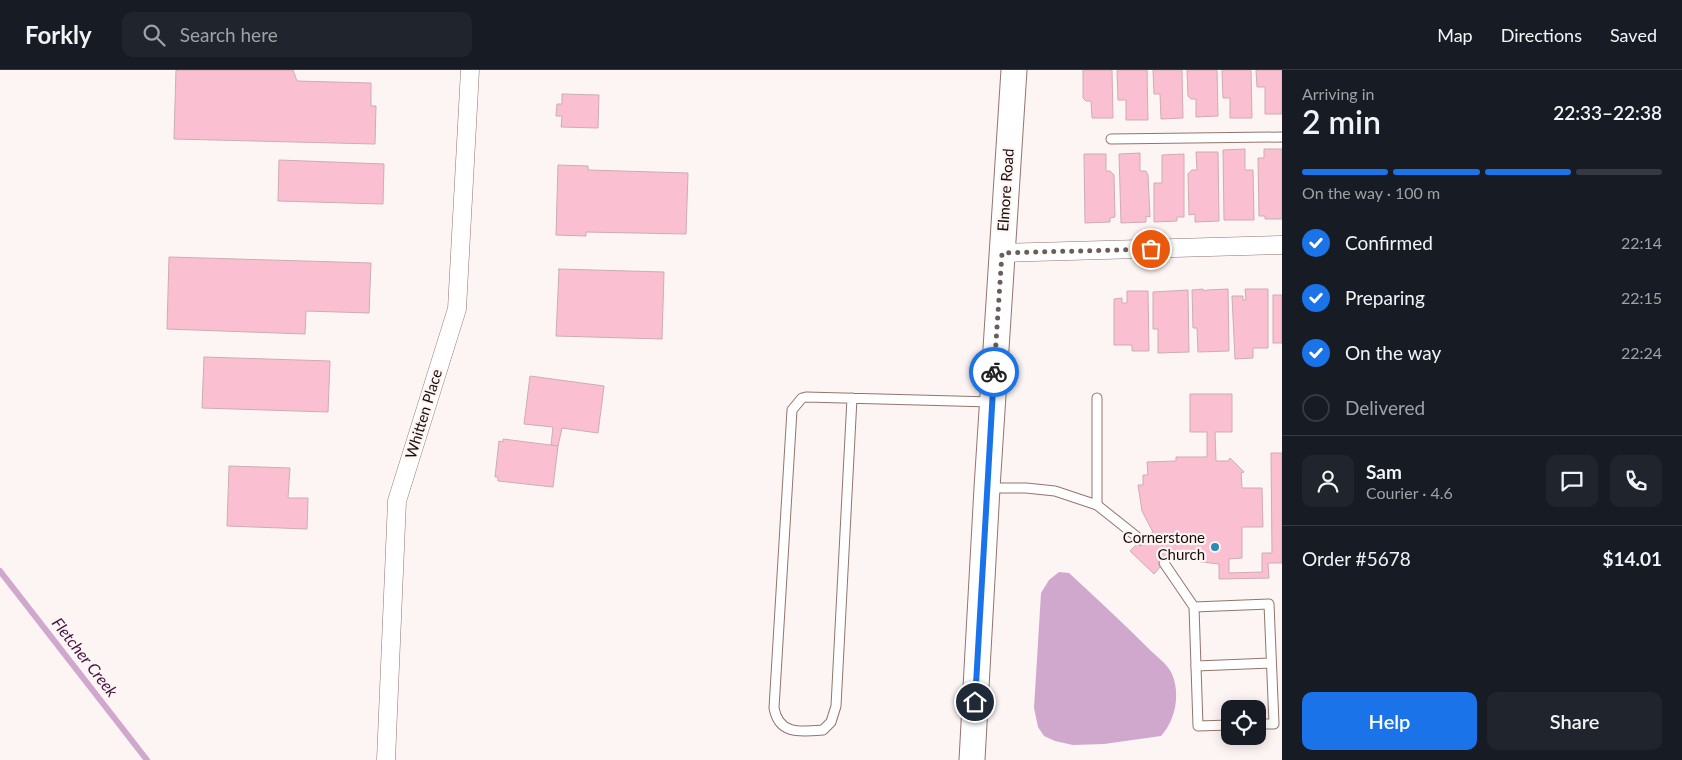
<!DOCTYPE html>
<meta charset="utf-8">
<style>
:root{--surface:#171b24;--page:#20242c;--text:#f1f3f6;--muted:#9ea1a6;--line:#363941;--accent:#1a73e8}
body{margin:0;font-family:Lato,sans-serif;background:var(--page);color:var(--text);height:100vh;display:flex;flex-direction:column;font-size:19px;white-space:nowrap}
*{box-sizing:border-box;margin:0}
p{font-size:16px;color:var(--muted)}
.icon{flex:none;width:28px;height:28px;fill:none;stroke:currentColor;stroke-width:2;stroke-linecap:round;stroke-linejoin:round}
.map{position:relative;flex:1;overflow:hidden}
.drawer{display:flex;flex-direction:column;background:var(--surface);width:400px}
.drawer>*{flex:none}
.buttons{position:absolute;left:1221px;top:630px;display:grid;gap:10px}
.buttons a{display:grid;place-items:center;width:45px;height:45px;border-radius:10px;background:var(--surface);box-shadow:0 2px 12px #0003;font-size:25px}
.pin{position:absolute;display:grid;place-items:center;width:42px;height:42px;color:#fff;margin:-21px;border:2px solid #fff;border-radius:50%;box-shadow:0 1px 5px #0007}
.courier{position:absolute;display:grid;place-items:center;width:50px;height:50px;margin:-25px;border:4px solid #1a73e8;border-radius:50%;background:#fff;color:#222;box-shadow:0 1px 6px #0007}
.overview em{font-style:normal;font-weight:600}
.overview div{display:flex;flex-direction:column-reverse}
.overview{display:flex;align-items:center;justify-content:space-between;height:85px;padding:0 20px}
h1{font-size:32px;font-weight:600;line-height:38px}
.bar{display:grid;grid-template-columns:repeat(4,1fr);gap:8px 5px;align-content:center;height:60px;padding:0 20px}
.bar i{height:6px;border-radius:4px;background:var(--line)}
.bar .active{background:var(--accent)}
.bar p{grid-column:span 4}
.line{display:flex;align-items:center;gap:12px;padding:0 20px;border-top:1px solid var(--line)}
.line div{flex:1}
.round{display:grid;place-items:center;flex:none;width:52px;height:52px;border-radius:10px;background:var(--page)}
ol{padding:0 20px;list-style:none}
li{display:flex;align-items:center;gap:15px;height:55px}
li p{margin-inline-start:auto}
li .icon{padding:5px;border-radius:50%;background:var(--accent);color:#fff;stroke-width:4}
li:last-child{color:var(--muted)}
li i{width:28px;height:28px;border:2px solid var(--line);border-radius:50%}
.cta{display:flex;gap:10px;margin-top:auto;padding:10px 20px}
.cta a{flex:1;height:58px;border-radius:10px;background:var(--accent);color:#fff;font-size:20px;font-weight:600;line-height:58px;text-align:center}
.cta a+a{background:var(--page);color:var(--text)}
header{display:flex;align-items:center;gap:30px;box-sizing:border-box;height:70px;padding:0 25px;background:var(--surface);border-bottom:1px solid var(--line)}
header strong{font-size:24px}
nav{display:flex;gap:28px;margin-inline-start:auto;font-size:18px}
.search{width:350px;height:45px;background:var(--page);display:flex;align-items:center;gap:12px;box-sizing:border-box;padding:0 18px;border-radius:10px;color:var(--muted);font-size:19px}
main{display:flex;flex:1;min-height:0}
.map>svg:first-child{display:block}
</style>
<header>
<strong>Forkly</strong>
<div class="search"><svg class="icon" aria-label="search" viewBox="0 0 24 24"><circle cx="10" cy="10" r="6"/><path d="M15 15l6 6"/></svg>Search here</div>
<nav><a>Map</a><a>Directions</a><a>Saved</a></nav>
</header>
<main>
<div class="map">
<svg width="1282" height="690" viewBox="0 0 1282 690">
<rect width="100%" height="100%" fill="#fcf5f3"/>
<path fill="#d0a8ce" d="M1059,502L1069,503C1096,528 1123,553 1150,580C1156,586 1167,594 1171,602C1181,622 1176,650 1161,666L1104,674L1073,675L1055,671L1044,666L1038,657L1034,638L1041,523L1049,510Z"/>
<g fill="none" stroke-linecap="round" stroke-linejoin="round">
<polyline stroke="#d0a8ce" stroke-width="6" points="0,501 147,690"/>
</g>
<g fill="#fac0d1" stroke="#cdacb5">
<polygon points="176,0 293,0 297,11 371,13 371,36 376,36 375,74 174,69"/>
<polygon points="1083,0 1112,0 1113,48 1092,48 1091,31 1086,31 1083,28"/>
<polygon points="1117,0 1147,0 1148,50 1126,50 1126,30 1118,30"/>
<polygon points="1153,0 1182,0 1183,48 1161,49 1160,24 1154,24"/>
<polygon points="1187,0 1217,0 1218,46 1196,47 1196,29 1191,29 1188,26"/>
<polygon points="1222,0 1251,0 1252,48 1230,48 1230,28 1223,28"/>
<polygon points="1256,0 1282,0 1282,44 1265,44 1265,17 1257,17"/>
<polygon points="562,24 599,25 598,58 561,57 562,46 556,46 557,34 562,34"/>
<polygon points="1245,79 1245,100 1253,100 1254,150 1224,150 1223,80"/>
<polygon points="1264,79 1282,79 1282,149 1265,149 1265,146 1259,146 1258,88 1264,88"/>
<polygon points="1196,82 1218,82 1219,151 1195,152 1195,144 1189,145 1188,104 1192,100 1197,100"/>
<polygon points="1140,83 1140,101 1146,101 1148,105 1150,147 1146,146 1146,152 1121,153 1119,84"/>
<polygon points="1084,84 1106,84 1106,101 1110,101 1114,105 1115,147 1110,148 1110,152 1085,153"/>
<polygon points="1184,84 1184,147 1177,147 1177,151 1154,152 1154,113 1162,113 1162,85"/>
<polygon points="279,90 384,94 383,134 278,131"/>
<polygon points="558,95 588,96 588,100 688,103 686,164 586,162 586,166 556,165"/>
<polygon points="169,187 371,193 369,243 306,241 305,264 167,259"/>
<polygon points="558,199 664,202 662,269 556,266 559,200"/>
<polygon points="1203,219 1204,221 1207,220 1228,219 1229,281 1198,282 1197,258 1193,258 1192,220"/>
<polygon points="1245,219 1268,219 1268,278 1253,278 1253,288 1235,289 1232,226 1243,226 1243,230 1246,230"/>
<polygon points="1188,220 1189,282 1158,283 1158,259 1153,259 1153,222"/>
<polygon points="1127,221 1148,221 1149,281 1132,281 1132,275 1114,275 1114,229 1122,228 1122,233 1127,233"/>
<rect x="1273" y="225" width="9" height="48"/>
<polygon points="204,287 330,291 328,342 202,338"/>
<polygon points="530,306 604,316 598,363 562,358 558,376 551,375 553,357 524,354"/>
<polygon points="1190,324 1232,324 1232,362 1215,362 1216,391 1228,391 1230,388 1244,402 1241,403 1242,418 1262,418 1263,457 1242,457 1242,488 1229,489 1229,503 1262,502 1262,483 1272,483 1271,383 1282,383 1282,493 1268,493 1269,508 1219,509 1219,494 1194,491 1174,481 1154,504 1130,481 1141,470 1153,462 1142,441 1138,415 1143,415 1143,405 1148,405 1147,392 1176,391 1176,387 1207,387 1207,362 1190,362"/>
<polygon points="503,369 558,376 553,417 498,411 498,407 495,407 499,371 503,372"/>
<polygon points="229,396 290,398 288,428 308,428 307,459 227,456"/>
</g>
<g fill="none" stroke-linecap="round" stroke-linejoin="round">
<g stroke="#93746d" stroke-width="11">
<g id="lane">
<polyline points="1111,69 1282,67"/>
<path d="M852,328L836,636L831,652L823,660C800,662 779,665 774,638L792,340L802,328L806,327L992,332"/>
<polyline points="1097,328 1097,435"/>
<polyline points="989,418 1026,418 1055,421 1097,435 1141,470"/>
<polyline points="1164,493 1194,537 1198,656 1230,655"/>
<polyline points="1194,537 1269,534 1274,654 1258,654"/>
<polyline points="1196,596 1271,593"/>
</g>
</g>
<g stroke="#93746d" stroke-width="19">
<g id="street">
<polyline points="1002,183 1282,175"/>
<polyline points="386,690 397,431 457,239 470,0"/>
</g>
</g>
<g stroke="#93746d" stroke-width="27">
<polyline id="secondary" points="972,690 987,418 1014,0"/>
</g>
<use href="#lane" stroke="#fff" stroke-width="9"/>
<use href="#street" stroke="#fff" stroke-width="18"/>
<use href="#secondary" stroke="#fff" stroke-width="25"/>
</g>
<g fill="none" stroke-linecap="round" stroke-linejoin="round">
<polyline stroke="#685e5c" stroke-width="5" stroke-dasharray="0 9" points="994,302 1002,183 1151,179"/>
<polyline stroke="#1a73e8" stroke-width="6" points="975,632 994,302"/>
</g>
<circle fill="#2b8ab6" stroke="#fcf5f3" stroke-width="2" cx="1215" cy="477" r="5"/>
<g text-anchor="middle" stroke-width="4.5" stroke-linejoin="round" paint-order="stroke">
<g font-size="15" fill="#180c0a" stroke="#fcf5f3">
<text transform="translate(1006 120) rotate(-86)" y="5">Elmore Road</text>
<text transform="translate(424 344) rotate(-73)" y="5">Whitten Place</text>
</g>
<g font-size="15" fill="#180c0a" stroke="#fcf5f3" text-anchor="end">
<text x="1205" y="473">Cornerstone<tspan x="1205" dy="17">Church</tspan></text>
</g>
<g font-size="16" font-style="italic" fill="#431343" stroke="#fcf5f3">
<text transform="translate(85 587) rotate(52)" y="6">Fletcher Creek</text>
</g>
</g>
</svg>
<div class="buttons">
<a><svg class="icon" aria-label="locate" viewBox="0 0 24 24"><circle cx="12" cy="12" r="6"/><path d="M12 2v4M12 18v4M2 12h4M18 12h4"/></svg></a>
</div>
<div class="pin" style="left:1151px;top:179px;background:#ea580c"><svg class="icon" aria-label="bag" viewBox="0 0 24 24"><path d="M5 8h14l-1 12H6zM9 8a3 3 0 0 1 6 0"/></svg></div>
<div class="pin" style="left:975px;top:632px;background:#1f2937"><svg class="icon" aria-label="home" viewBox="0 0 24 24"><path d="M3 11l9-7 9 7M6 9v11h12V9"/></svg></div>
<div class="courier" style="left:994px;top:302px"><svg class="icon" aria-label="bike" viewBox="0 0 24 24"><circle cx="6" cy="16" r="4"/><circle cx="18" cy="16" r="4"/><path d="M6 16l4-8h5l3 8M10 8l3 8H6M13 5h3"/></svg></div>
</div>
<section class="drawer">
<div class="overview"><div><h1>2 min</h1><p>Arriving in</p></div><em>22:33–22:38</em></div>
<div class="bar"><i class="active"></i><i class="active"></i><i class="active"></i><i></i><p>On the way · 100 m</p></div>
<ol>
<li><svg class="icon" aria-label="check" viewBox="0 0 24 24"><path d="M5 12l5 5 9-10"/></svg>Confirmed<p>22:14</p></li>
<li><svg class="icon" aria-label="check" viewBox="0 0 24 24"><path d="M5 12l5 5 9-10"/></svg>Preparing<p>22:15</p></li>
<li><svg class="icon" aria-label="check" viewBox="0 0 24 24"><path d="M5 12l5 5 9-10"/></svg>On the way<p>22:24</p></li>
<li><i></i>Delivered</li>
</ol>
<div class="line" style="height:90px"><a class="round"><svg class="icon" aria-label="person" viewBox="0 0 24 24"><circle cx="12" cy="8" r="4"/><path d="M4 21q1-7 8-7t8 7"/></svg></a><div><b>Sam</b><p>Courier · 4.6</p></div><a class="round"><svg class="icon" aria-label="chat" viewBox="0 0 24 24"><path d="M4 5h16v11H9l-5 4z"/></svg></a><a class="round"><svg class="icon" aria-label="phone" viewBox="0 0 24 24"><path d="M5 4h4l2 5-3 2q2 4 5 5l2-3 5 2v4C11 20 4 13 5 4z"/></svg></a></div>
<div class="line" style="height:65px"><div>Order #5678</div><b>$14.01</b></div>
<div class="cta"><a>Help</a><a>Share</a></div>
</section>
</main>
